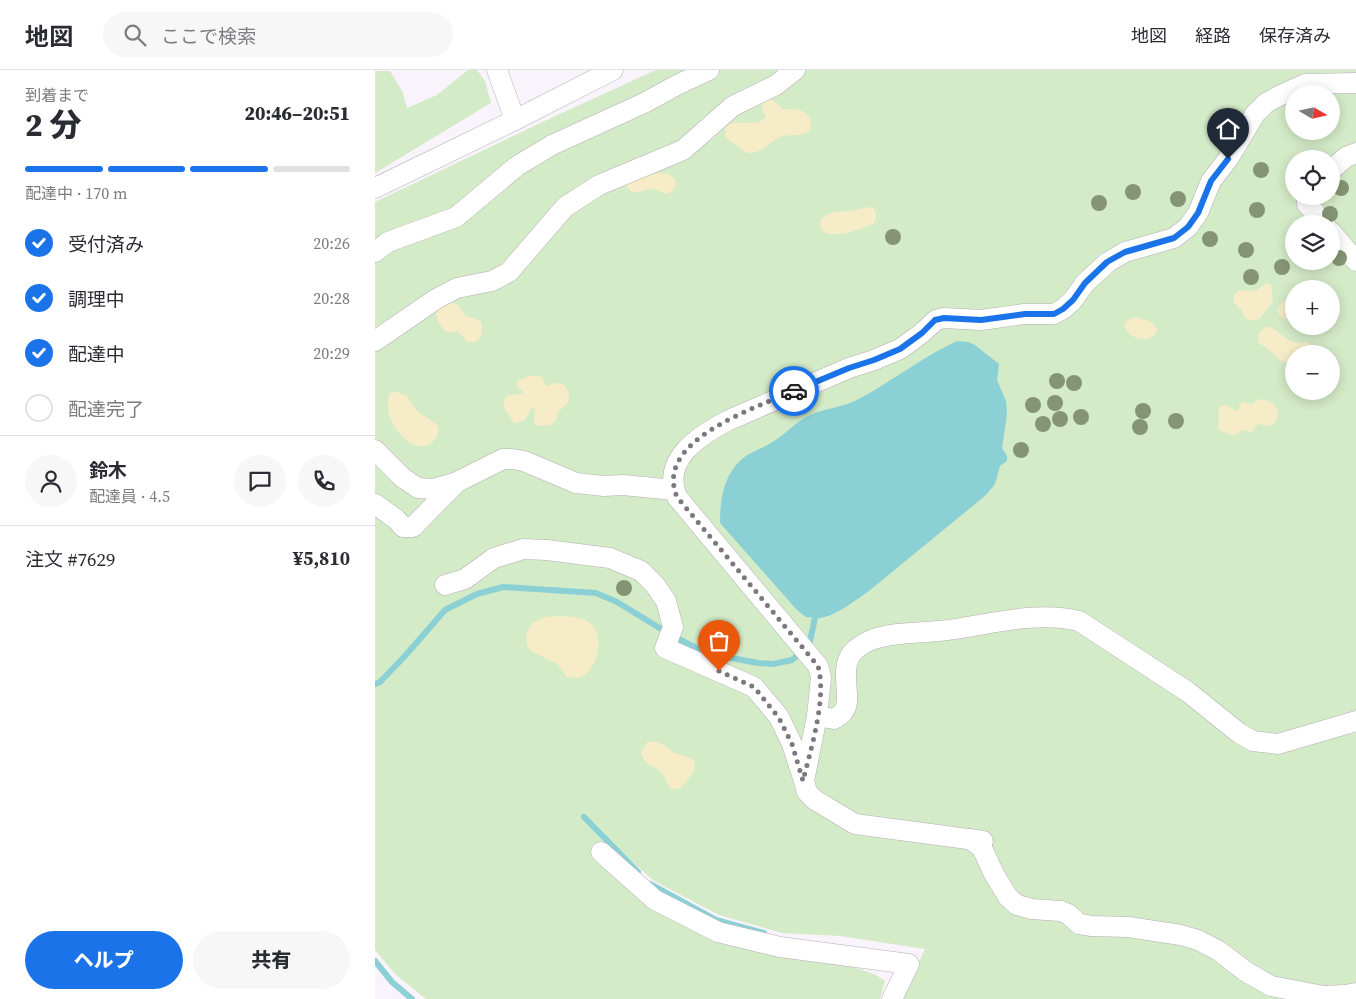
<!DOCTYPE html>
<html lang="ja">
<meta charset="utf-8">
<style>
:root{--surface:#fff;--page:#f7f7f7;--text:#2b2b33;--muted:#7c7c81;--line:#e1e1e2;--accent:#1a73e8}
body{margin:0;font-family:"Source Serif 4","Noto Sans JP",serif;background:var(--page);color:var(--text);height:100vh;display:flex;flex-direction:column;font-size:19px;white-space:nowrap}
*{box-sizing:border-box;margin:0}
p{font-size:16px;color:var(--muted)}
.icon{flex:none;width:28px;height:28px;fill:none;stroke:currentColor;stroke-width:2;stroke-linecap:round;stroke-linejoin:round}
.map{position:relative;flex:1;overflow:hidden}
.sheet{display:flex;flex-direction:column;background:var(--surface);width:375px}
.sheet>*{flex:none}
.needle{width:32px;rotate:99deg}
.tools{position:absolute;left:910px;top:15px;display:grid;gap:10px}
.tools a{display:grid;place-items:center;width:55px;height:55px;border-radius:50%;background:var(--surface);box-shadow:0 2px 12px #0003;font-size:25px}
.pin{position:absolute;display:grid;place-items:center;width:42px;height:42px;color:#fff;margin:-51px -21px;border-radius:50% 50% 50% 0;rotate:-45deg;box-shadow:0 0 5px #0007}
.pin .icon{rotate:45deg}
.courier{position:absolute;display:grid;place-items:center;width:50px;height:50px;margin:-25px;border:4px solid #1a73e8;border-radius:50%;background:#fff;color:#222;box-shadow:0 1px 6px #0007}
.overview em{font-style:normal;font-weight:800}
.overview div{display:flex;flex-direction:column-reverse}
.overview{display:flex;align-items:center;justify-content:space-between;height:85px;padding:0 25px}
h1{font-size:32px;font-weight:800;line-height:38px}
.bar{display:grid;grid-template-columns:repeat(4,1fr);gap:8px 5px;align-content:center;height:60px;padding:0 25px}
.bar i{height:6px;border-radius:4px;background:var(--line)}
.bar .selected{background:var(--accent)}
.bar p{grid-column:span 4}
.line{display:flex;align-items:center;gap:12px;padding:0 25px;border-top:1px solid var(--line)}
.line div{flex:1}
.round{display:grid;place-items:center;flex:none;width:52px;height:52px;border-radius:26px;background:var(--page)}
ol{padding:0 25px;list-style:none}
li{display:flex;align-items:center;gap:15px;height:55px}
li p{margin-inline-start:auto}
li .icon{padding:5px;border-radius:50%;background:var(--accent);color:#fff;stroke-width:4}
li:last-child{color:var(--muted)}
li i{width:28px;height:28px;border:2px solid var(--line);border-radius:50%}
.primary-button{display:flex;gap:10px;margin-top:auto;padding:10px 25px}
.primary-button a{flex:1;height:58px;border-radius:30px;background:var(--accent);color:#fff;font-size:20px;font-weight:800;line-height:58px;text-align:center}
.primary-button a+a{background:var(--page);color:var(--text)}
header{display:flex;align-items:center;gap:30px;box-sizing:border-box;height:70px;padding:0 25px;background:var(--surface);border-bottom:1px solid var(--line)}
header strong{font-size:24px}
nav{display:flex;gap:28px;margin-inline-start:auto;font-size:18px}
.search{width:350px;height:45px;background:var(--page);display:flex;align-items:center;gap:12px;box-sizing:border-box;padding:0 18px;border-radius:28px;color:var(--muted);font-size:19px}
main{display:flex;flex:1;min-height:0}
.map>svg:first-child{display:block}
</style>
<header>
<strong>地図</strong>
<div class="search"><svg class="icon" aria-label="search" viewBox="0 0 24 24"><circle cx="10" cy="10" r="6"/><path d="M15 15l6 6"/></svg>ここで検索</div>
<nav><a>地図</a><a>経路</a><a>保存済み</a></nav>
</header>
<main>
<section class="sheet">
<div class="overview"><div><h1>2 分</h1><p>到着まで</p></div><em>20:46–20:51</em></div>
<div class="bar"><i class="selected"></i><i class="selected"></i><i class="selected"></i><i></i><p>配達中 · 170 m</p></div>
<ol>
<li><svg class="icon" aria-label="check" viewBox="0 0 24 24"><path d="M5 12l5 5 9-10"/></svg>受付済み<p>20:26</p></li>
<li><svg class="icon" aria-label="check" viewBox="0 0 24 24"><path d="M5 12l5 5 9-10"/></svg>調理中<p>20:28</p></li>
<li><svg class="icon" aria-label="check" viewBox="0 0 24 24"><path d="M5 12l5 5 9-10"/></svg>配達中<p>20:29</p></li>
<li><i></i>配達完了</li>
</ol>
<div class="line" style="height:90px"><a class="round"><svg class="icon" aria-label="person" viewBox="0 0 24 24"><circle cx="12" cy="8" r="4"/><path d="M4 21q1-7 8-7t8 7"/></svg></a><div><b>鈴木</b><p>配達員 · 4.5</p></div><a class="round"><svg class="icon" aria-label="chat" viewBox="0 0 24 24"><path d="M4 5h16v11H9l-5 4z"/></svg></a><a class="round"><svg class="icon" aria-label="phone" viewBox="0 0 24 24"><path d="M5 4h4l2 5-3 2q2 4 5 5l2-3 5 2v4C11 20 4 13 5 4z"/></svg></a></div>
<div class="line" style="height:65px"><div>注文 #7629</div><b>¥5,810</b></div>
<div class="primary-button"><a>ヘルプ</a><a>共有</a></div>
</section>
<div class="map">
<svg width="981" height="929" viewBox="0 0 981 929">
<rect width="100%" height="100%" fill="#f9f3fb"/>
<g fill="#d4ebc7" fill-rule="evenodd">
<polygon points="93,0 102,0 110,11 116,33 0,103 0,1 15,1 27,21 32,38 62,25"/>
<path d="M281,0H981V929H526L550,879L465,866L407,863L344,845L279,811L233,770L217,787L274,838L339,871L471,894L501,905L510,911L505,929H51L20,904L0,880V132L176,48ZM919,24H956V61H919ZM919,89H956V126H919ZM919,154H956V191H919ZM919,219H956V256H919ZM919,284H956V321H919Z"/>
</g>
<g fill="#f6ecc7">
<path d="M391,30H397L408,39C421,39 428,38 436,49V60C425,68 416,63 405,67C395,71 381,89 369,81C367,79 365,77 363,76C358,73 354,71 350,66C349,41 377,62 391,47C389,40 383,37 391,30Z"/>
<path d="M265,100C269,101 274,103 278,103C289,104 294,101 301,111C301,118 298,121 292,124L276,118C266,121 259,127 251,116L250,112Z"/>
<path d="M494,137L498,138L501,142V150L498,154C485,159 455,172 445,158V151L452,144L460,142L475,141Z"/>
<polygon points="891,213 896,215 898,231 884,249 876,251 870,248 866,239 859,233 859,225 864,220 881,221"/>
<path d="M71,229L83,235L90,246L99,248L106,252C109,264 105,275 92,272L83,261L75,263C64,258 60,249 62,237Z"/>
<path d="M910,230L919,231V250C911,250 904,248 902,240L905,234Z"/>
<path d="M761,247L777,252L782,259C777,276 755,270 749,256L751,251Z"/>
<path d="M890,257C908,257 908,278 933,272L940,278V284H919V294L906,291L894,280L883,272L884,263Z"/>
<path d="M155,306C167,306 167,305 171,316C174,316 177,314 180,313C191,311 195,323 194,332L183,342L181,350L176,355L162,356L159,353L160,340L157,338L149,351L139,353L128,336L131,326L149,323L142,316L141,313L144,310Z"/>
<path d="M18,321L31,325L43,342L60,353L64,358C57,400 4,362 14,324Z"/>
<path d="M884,329L895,331L903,339L901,351L896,356L883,354L877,362L868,360L860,365H856L844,360C841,353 847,348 843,341C847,330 854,337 861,341L863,340L865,334L868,332L877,334Z"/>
<path d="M184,546C194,547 207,546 215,553C230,565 223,598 208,606C203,608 197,608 192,607L182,594L156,581L152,575L151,566L157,553L170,547Z"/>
<path d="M272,672C282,671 291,674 297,682L316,688L319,691L320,700C315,705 309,719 301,719C292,720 292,708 287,703C278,693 270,698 266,682Z"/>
</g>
<path fill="#8bd0d5" d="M582,271L593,272L600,275L624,294L622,310L631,331L632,344L627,378L632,386V391L625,396L620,414L611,425L494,521L471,537L456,545L446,548L431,547L422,540L345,453C345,431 348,406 366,390C375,382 386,379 396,373C409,366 419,353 433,346C446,339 465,338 480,331C515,313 545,288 582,271Z"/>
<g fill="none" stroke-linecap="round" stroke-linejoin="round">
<g stroke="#8bd0d5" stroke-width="6">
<polyline points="0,614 5,612 30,586 70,540 102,524 128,517 221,523 242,532 296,565 323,579 351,587 383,593 398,594 417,590 431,578 435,571 440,548"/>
<polyline points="209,747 263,802"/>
<polyline points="275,814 341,850 389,863"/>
<polyline points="0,891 17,912 37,929"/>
</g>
<g stroke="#b4aeb6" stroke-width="21">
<g id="minor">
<polyline points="122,0 140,50"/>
<polyline points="956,100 971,87 981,83"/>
<polyline points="0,118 140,50 238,0"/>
<polyline points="932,126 932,134 950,154"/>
<polyline points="956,162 981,191"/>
<polyline points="0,182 13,172 81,147 142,96 177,75 269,33 302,15 334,0"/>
<polyline points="0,271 61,229 82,218 117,211 134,202 190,137 224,115 308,80 358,36 401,15 420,0"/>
<polyline points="0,380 28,408 43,418 58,419 82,412 128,389 137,389 149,391 201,413 229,416 248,415 299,420"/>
<polyline points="0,434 21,449 28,457 38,457 81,413"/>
<path d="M70,515L90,509L119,488L148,479L172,480L235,488L266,501L280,515L291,531L298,557L290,578L379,617L404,647L417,674L429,711L442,646L459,649C462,647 466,645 468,642C479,630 463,602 477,583C483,576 491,572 499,569C520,562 542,563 564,561C611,556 658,540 704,551L813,622L864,663L878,671L903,674L981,651"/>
<path d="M442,646L446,607L443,596L302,427C286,389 325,365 354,350L474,298L499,290L525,279L547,263L561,250L569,248L606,250L649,244H679L688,239L698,230L710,213L733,192L750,182L799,168L813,157L823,143L836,111L853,89L880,44L891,33L908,24L930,14L981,13"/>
<polyline points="429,711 432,722 440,730 480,754 608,771"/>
<polyline points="595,769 607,778 619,804 633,827 642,835 657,839 686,841 693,844 704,854 717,856 753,857 806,865 823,870 844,881 870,901 896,916 949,926 970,925 981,923"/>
<polyline points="226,782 280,830 343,862 405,877 534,894 517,929"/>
</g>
</g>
<use href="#minor" stroke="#fff" stroke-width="20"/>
</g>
<g fill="#859574">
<circle cx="886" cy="100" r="8"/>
<circle cx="966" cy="118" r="8"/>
<circle cx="758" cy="122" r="8"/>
<circle cx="803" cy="129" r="8"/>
<circle cx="724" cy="133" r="8"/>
<circle cx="882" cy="140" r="8"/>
<circle cx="955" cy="144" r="8"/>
<circle cx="518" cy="167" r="8"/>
<circle cx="835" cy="169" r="8"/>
<circle cx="871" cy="180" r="8"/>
<circle cx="964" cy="188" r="8"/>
<circle cx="907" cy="197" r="8"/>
<circle cx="876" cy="207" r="8"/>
<circle cx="682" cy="311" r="8"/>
<circle cx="699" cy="313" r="8"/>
<circle cx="680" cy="333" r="8"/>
<circle cx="658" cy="335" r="8"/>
<circle cx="768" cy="341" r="8"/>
<circle cx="706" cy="347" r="8"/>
<circle cx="685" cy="349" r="8"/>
<circle cx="801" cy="351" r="8"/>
<circle cx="668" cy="354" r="8"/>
<circle cx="765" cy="357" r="8"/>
<circle cx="646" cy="380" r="8"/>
<circle cx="249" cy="518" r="8"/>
</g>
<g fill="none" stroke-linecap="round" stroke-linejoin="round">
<path stroke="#7c787d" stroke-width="5" stroke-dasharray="0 9" d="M344,601L379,617L404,648L417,674L428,711C436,678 452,628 443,596L302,427C278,370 381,338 419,321"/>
<polyline stroke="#1a73e8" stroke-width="6" points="419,321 474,298 499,290 525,279 547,263 560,250 569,248 606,250 650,244 679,244 688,239 698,230 710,213 732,192 750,182 799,168 813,157 823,143 836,111 853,89"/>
</g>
</svg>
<div class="tools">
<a><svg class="needle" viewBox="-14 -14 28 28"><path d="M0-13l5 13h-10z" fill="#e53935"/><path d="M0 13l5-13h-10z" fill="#7c7c81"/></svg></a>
<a><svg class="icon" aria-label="locate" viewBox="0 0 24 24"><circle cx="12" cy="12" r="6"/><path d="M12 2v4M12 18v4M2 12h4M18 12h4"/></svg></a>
<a><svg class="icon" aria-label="layers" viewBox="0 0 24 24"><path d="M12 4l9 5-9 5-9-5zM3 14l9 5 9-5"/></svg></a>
<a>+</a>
<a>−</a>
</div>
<div class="pin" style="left:344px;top:601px;background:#ea580c"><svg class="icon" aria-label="bag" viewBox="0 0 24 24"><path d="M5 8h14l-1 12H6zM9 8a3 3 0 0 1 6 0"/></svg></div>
<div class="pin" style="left:853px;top:89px;background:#1f2937"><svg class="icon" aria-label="home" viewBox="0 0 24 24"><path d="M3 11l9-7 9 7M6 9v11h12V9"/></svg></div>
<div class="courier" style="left:419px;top:321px"><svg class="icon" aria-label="car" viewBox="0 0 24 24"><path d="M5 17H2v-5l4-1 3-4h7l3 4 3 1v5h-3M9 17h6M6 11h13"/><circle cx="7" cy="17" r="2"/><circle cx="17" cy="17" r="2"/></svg></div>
</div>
</main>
